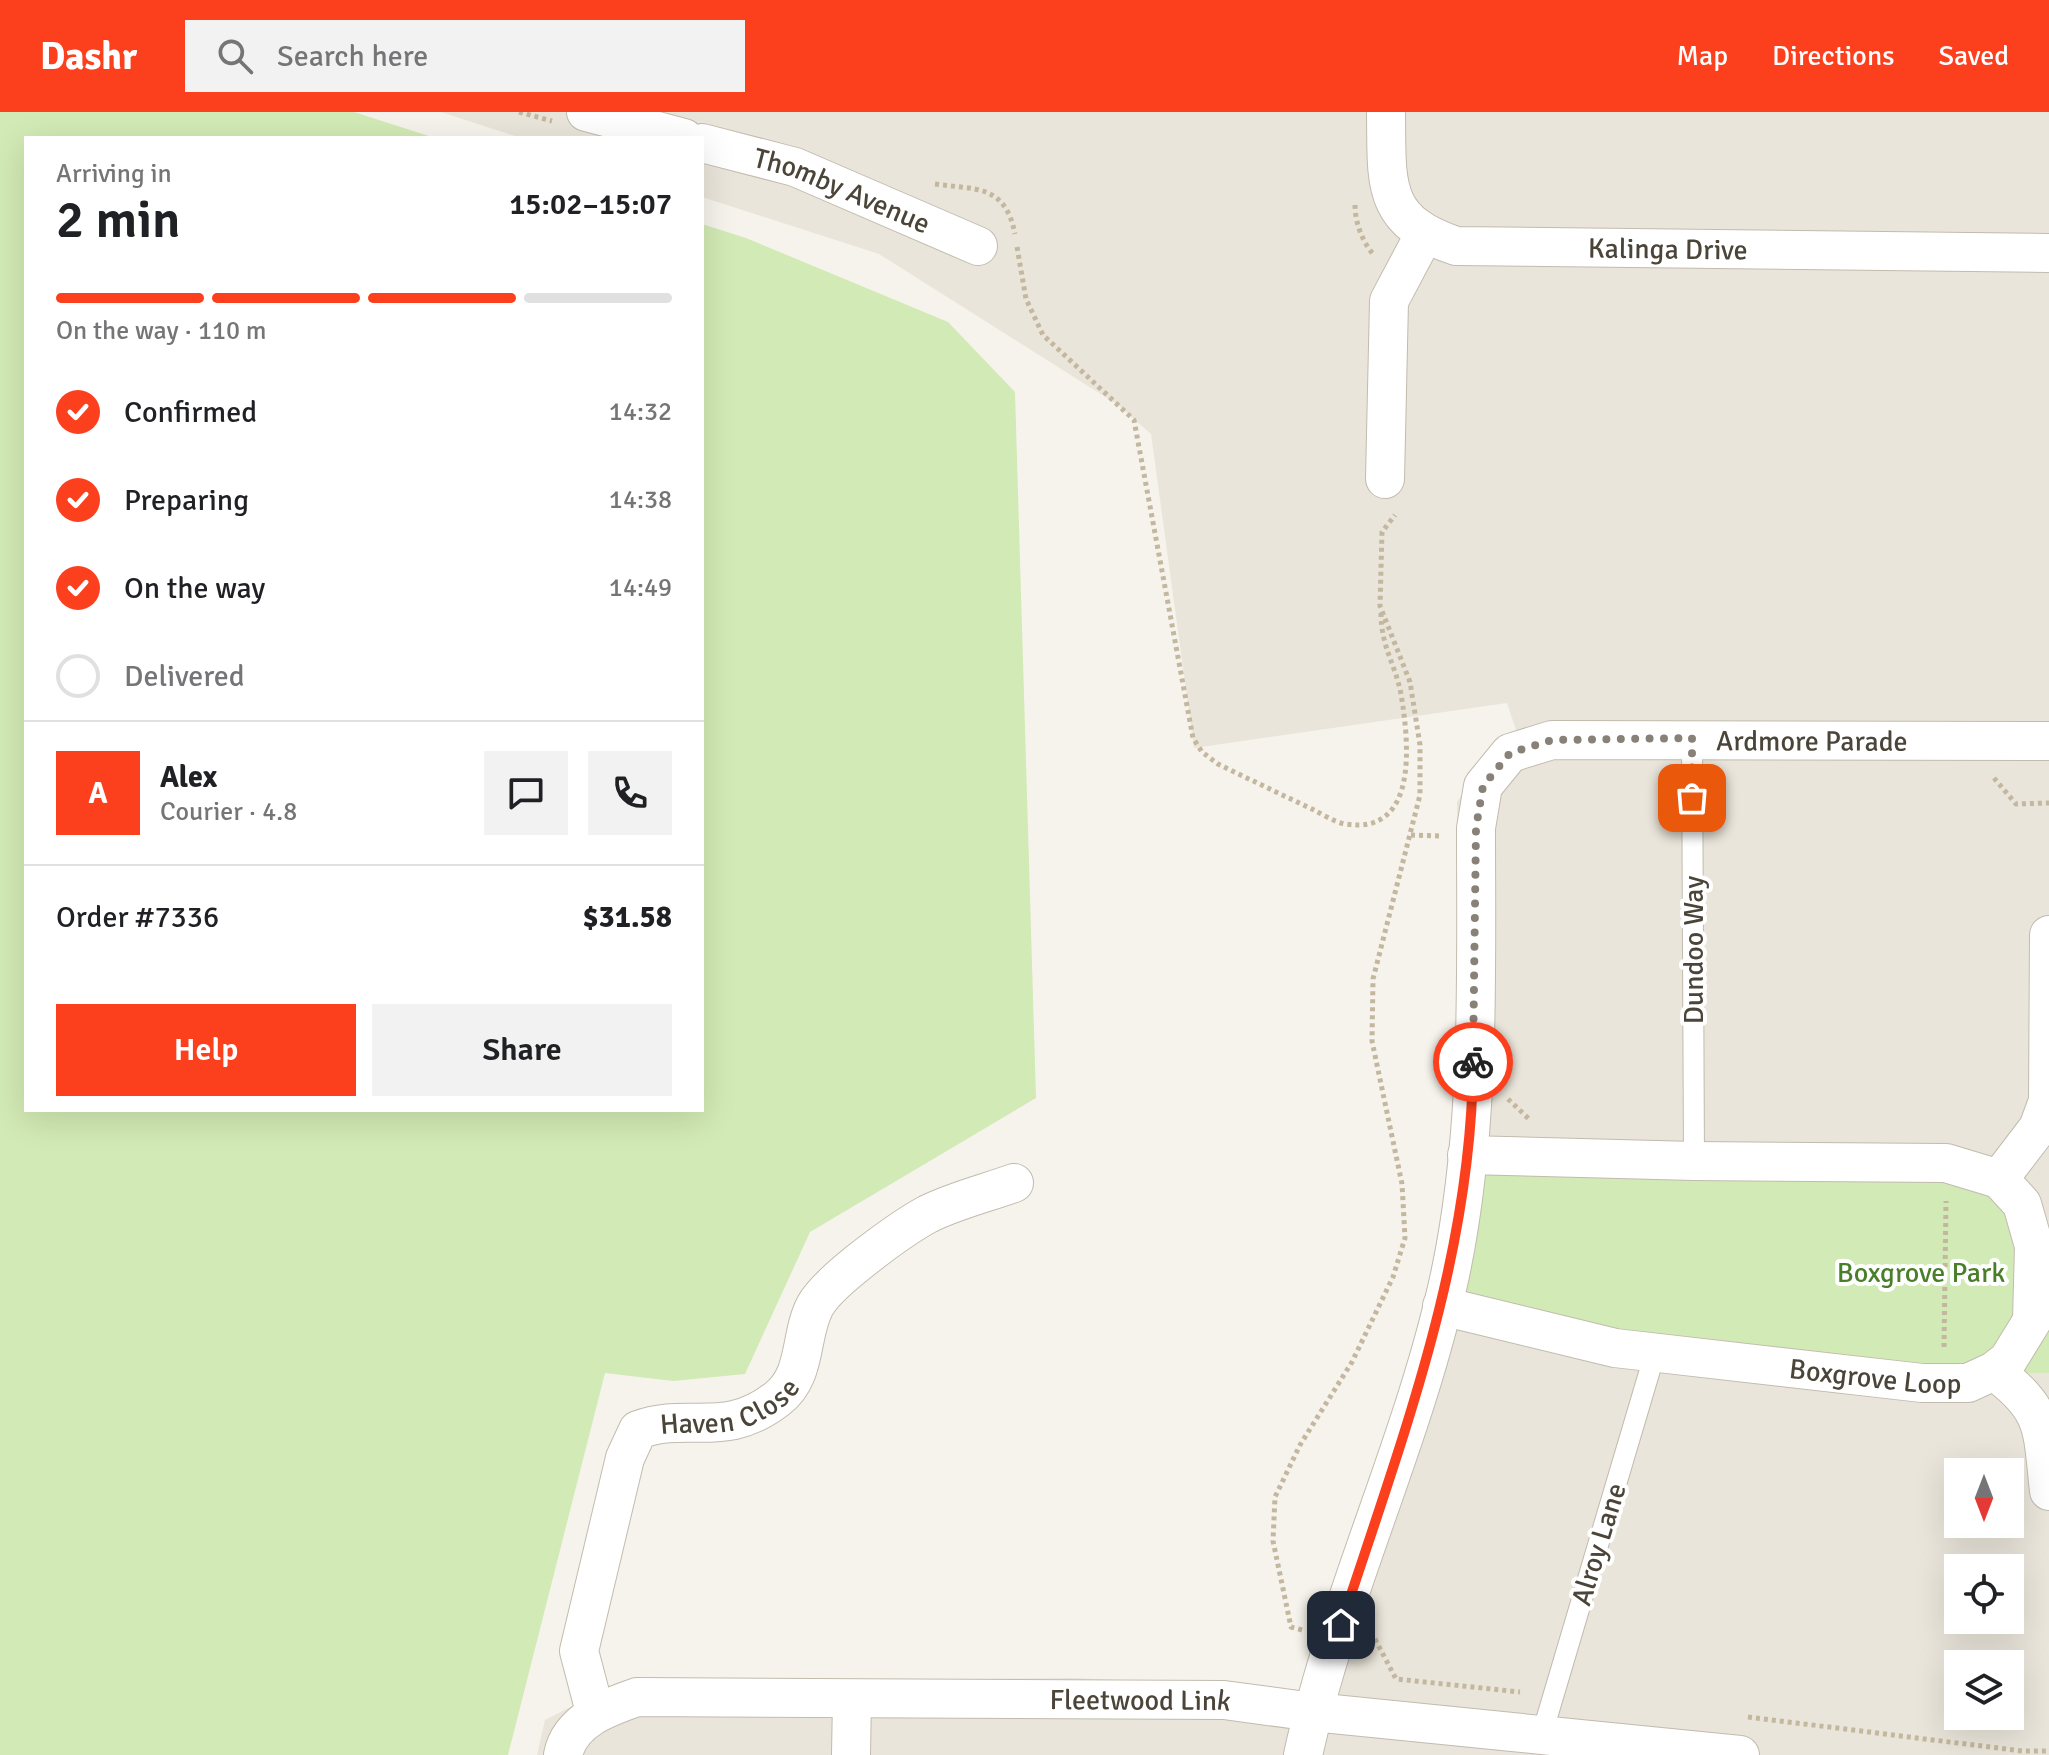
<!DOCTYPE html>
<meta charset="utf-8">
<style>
:root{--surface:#fff;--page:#f2f2f2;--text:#202124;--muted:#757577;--line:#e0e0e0;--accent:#fc3f1d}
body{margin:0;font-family:Signika,sans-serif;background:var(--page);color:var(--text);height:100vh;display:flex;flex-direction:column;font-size:30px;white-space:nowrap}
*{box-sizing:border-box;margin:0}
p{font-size:26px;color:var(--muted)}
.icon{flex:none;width:44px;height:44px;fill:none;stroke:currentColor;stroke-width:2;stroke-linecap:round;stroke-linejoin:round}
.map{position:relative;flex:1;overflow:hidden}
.drawer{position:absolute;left:24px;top:24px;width:680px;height:976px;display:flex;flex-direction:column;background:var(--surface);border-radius:0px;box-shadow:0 8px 32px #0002}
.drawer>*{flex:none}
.needle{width:52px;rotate:180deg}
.fabs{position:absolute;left:1944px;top:1346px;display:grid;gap:16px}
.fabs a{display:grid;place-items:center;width:80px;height:80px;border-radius:0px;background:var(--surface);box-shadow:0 8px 32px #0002;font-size:40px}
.pin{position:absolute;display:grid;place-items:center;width:68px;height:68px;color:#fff;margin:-34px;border-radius:16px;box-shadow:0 4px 12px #0006}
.courier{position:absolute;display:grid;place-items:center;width:80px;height:80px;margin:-40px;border:6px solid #fc3f1d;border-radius:50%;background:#fff;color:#222;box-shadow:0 2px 10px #0007}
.headline em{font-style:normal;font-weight:600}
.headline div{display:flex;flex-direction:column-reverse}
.headline{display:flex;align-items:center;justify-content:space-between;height:136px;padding:0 32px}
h1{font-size:52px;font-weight:600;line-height:60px}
.bar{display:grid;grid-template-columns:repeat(4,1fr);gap:12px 8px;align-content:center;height:96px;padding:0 32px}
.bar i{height:10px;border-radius:6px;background:var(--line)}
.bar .on{background:var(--accent)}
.bar p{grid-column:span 4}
.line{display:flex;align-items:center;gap:20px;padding:0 32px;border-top:2px solid var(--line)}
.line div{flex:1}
.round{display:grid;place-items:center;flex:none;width:84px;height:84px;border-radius:0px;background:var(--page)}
ol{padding:0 32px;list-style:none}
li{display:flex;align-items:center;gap:24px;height:88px}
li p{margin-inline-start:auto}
li .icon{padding:8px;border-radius:50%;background:var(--accent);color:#fff;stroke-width:4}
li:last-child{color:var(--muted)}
li i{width:44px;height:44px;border:4px solid var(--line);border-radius:50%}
.button{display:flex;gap:16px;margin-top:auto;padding:16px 32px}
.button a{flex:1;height:92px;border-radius:0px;background:var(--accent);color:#fff;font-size:32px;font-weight:600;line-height:92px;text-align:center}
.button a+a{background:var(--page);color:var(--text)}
header{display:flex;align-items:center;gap:48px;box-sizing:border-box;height:112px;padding:0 40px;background:var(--accent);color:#fff}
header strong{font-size:38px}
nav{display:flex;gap:44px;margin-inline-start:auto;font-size:28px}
.search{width:560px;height:72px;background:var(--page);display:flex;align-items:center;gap:20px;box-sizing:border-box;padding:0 28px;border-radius:0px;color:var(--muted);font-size:30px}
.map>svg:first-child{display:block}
</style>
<header>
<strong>Dashr</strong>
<div class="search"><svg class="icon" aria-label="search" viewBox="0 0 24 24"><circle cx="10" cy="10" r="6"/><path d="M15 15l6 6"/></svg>Search here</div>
<nav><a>Map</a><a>Directions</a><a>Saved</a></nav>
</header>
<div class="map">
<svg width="2049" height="1643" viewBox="0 0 2049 1643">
<rect width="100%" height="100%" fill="#f6f3ec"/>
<path fill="#eae5da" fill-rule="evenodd" d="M441,0H2049V1643H537L545,1608L619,1570L1076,1566L1300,1578L1430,1199L1461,948L1457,690L1497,630L1519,627L1507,591L1194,636L1151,322L1118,293L879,142L702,85V26H521ZM1958,1360H2010V1412H1958ZM1958,1456H2010V1508H1958ZM1958,1552H2010V1604H1958Z"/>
<g fill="#d2eab5">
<polygon points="0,0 354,0 435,26 26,26 26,998 702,998 702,112 746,126 948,210 1015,280 1036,986 810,1120 745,1262 673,1269 605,1261 508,1643 0,1643"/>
<polygon points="1467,1043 1946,1051 2049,1115 2049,1261 1995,1261 1968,1271 1442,1194"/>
</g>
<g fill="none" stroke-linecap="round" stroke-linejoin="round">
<g stroke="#c2bbae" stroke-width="22">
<g id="service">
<polyline points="1692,626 1694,1049"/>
<polyline points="1542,1622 1655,1241"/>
</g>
</g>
<g stroke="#c2bbae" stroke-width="40">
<g id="minor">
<polyline points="586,0 684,26"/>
<path id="s1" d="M1386,0C1387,71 1380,109 1456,134L2049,141"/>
<path id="s2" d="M702,31L795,55L978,134"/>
<polyline points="1385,367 1389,189 1424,123"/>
<polyline points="1999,1067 2038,1016 2048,989 2049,823"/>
<path id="s3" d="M1442,1194L1615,1236L1922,1271H1968L1994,1259L2008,1248L2032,1209L2034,1134L2022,1092L1999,1067L1946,1051L1694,1049L1467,1043"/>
<path d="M1994,1259C2047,1298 2042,1317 2049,1379"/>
<path id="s4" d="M595,1600L579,1539L625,1346L638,1318C689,1299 724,1328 777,1287C808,1263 799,1224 815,1194C828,1169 902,1116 928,1102C954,1089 986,1081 1014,1071"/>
<path id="s5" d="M563,1643C570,1608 608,1595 637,1585L1224,1588L1313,1600L1740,1643"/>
<polyline points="851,1643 852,1587"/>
<path id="s6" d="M1303,1643C1339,1480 1415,1326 1450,1163C1481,1017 1476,864 1476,716L1483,674L1510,641L1552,628L2049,629"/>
</g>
</g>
<g stroke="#c4b79f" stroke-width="5" stroke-dasharray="4 4" stroke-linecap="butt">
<polyline points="519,0 552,9"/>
<path d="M935,72C974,78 1005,71 1015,122"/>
<path d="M1355,93C1355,110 1362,129 1373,142"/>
<path d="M1017,135L1026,187L1043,223L1134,308L1193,626L1202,640L1218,652C1249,667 1280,682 1312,697C1322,702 1334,710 1345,712C1419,724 1409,630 1401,582C1395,551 1381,535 1381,501"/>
<polyline points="1994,666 2016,692 2049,691"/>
<polyline points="1411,723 1442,724"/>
<polyline points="1508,987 1530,1008"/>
<polyline points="1944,1235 1946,1089"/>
<polyline points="1302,1518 1291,1515 1273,1429 1275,1385 1300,1333 1352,1250 1393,1165 1405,1126 1402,1072 1372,929 1373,867 1420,683 1420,633 1410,570 1380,494 1382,420 1395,403"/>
<polyline points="1375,1527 1396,1567 1520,1580"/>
<polyline points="1748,1605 2022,1639 2049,1639"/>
</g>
<use href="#service" stroke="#fff" stroke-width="20"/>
<use href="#minor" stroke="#fff" stroke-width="38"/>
</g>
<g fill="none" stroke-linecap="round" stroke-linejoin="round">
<polyline stroke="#878178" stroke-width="8" stroke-dasharray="0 14.4" points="1473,950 1476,716 1483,674 1510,641 1552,628 1692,626 1692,686"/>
<path stroke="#fc3f1d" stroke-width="10" d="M1341,1513C1401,1329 1472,1146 1473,950"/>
</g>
<g text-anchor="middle" stroke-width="8" stroke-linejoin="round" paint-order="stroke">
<g font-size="28" fill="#4b4439" stroke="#fff">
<text dy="10" stroke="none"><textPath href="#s2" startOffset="148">Thomby Avenue</textPath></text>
<text dy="10" stroke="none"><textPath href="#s1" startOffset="380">Kalinga Drive</textPath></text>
<text dy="10" stroke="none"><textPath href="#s6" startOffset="1340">Ardmore Parade</textPath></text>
<text transform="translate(1693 838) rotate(-90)" y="10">Dundoo Way</text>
<text dy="10" stroke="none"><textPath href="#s3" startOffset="440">Boxgrove Loop</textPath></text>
<text dy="10" stroke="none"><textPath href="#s4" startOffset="388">Haven Close</textPath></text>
<text transform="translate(1598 1432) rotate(-73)" y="10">Alroy Lane</text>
<text dy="10" stroke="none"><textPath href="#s5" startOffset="602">Fleetwood Link</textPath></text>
</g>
<g font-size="28" fill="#4a7f2a" stroke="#fff">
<text x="1921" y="1170">Boxgrove Park</text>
</g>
</g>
</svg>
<div class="fabs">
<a><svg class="needle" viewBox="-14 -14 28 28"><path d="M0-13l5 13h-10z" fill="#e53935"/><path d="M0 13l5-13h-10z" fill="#757577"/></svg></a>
<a><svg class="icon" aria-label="locate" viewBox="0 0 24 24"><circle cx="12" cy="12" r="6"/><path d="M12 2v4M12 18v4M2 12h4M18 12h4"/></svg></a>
<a><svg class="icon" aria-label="layers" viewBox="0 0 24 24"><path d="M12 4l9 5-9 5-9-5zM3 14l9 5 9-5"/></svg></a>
</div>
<div class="pin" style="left:1692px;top:686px;background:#ea580c"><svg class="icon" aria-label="bag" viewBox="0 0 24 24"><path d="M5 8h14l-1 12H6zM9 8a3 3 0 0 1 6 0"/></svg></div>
<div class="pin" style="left:1341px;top:1513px;background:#1f2937"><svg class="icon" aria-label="home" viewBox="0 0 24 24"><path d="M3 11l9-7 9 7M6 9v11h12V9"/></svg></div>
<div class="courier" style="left:1473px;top:950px"><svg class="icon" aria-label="bike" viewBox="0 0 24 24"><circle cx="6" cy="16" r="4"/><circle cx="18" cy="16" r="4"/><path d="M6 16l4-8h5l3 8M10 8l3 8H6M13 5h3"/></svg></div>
<section class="drawer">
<div class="headline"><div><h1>2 min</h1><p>Arriving in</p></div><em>15:02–15:07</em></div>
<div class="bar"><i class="on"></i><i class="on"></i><i class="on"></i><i></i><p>On the way · 110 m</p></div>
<ol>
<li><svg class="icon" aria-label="check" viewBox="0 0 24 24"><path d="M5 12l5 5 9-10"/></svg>Confirmed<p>14:32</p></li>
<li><svg class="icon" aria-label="check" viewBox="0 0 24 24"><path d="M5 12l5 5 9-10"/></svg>Preparing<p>14:38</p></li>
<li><svg class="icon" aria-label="check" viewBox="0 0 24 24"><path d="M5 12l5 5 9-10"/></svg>On the way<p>14:49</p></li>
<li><i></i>Delivered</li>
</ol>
<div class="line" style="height:144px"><b class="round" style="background:var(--accent);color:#fff">A</b><div><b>Alex</b><p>Courier · 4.8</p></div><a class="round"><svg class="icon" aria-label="chat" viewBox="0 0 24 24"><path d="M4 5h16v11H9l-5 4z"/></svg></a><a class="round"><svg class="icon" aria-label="phone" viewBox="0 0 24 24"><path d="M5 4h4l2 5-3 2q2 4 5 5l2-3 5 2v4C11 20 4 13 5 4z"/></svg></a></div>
<div class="line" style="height:104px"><div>Order #7336</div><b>$31.58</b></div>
<div class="button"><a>Help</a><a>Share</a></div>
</section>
</div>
